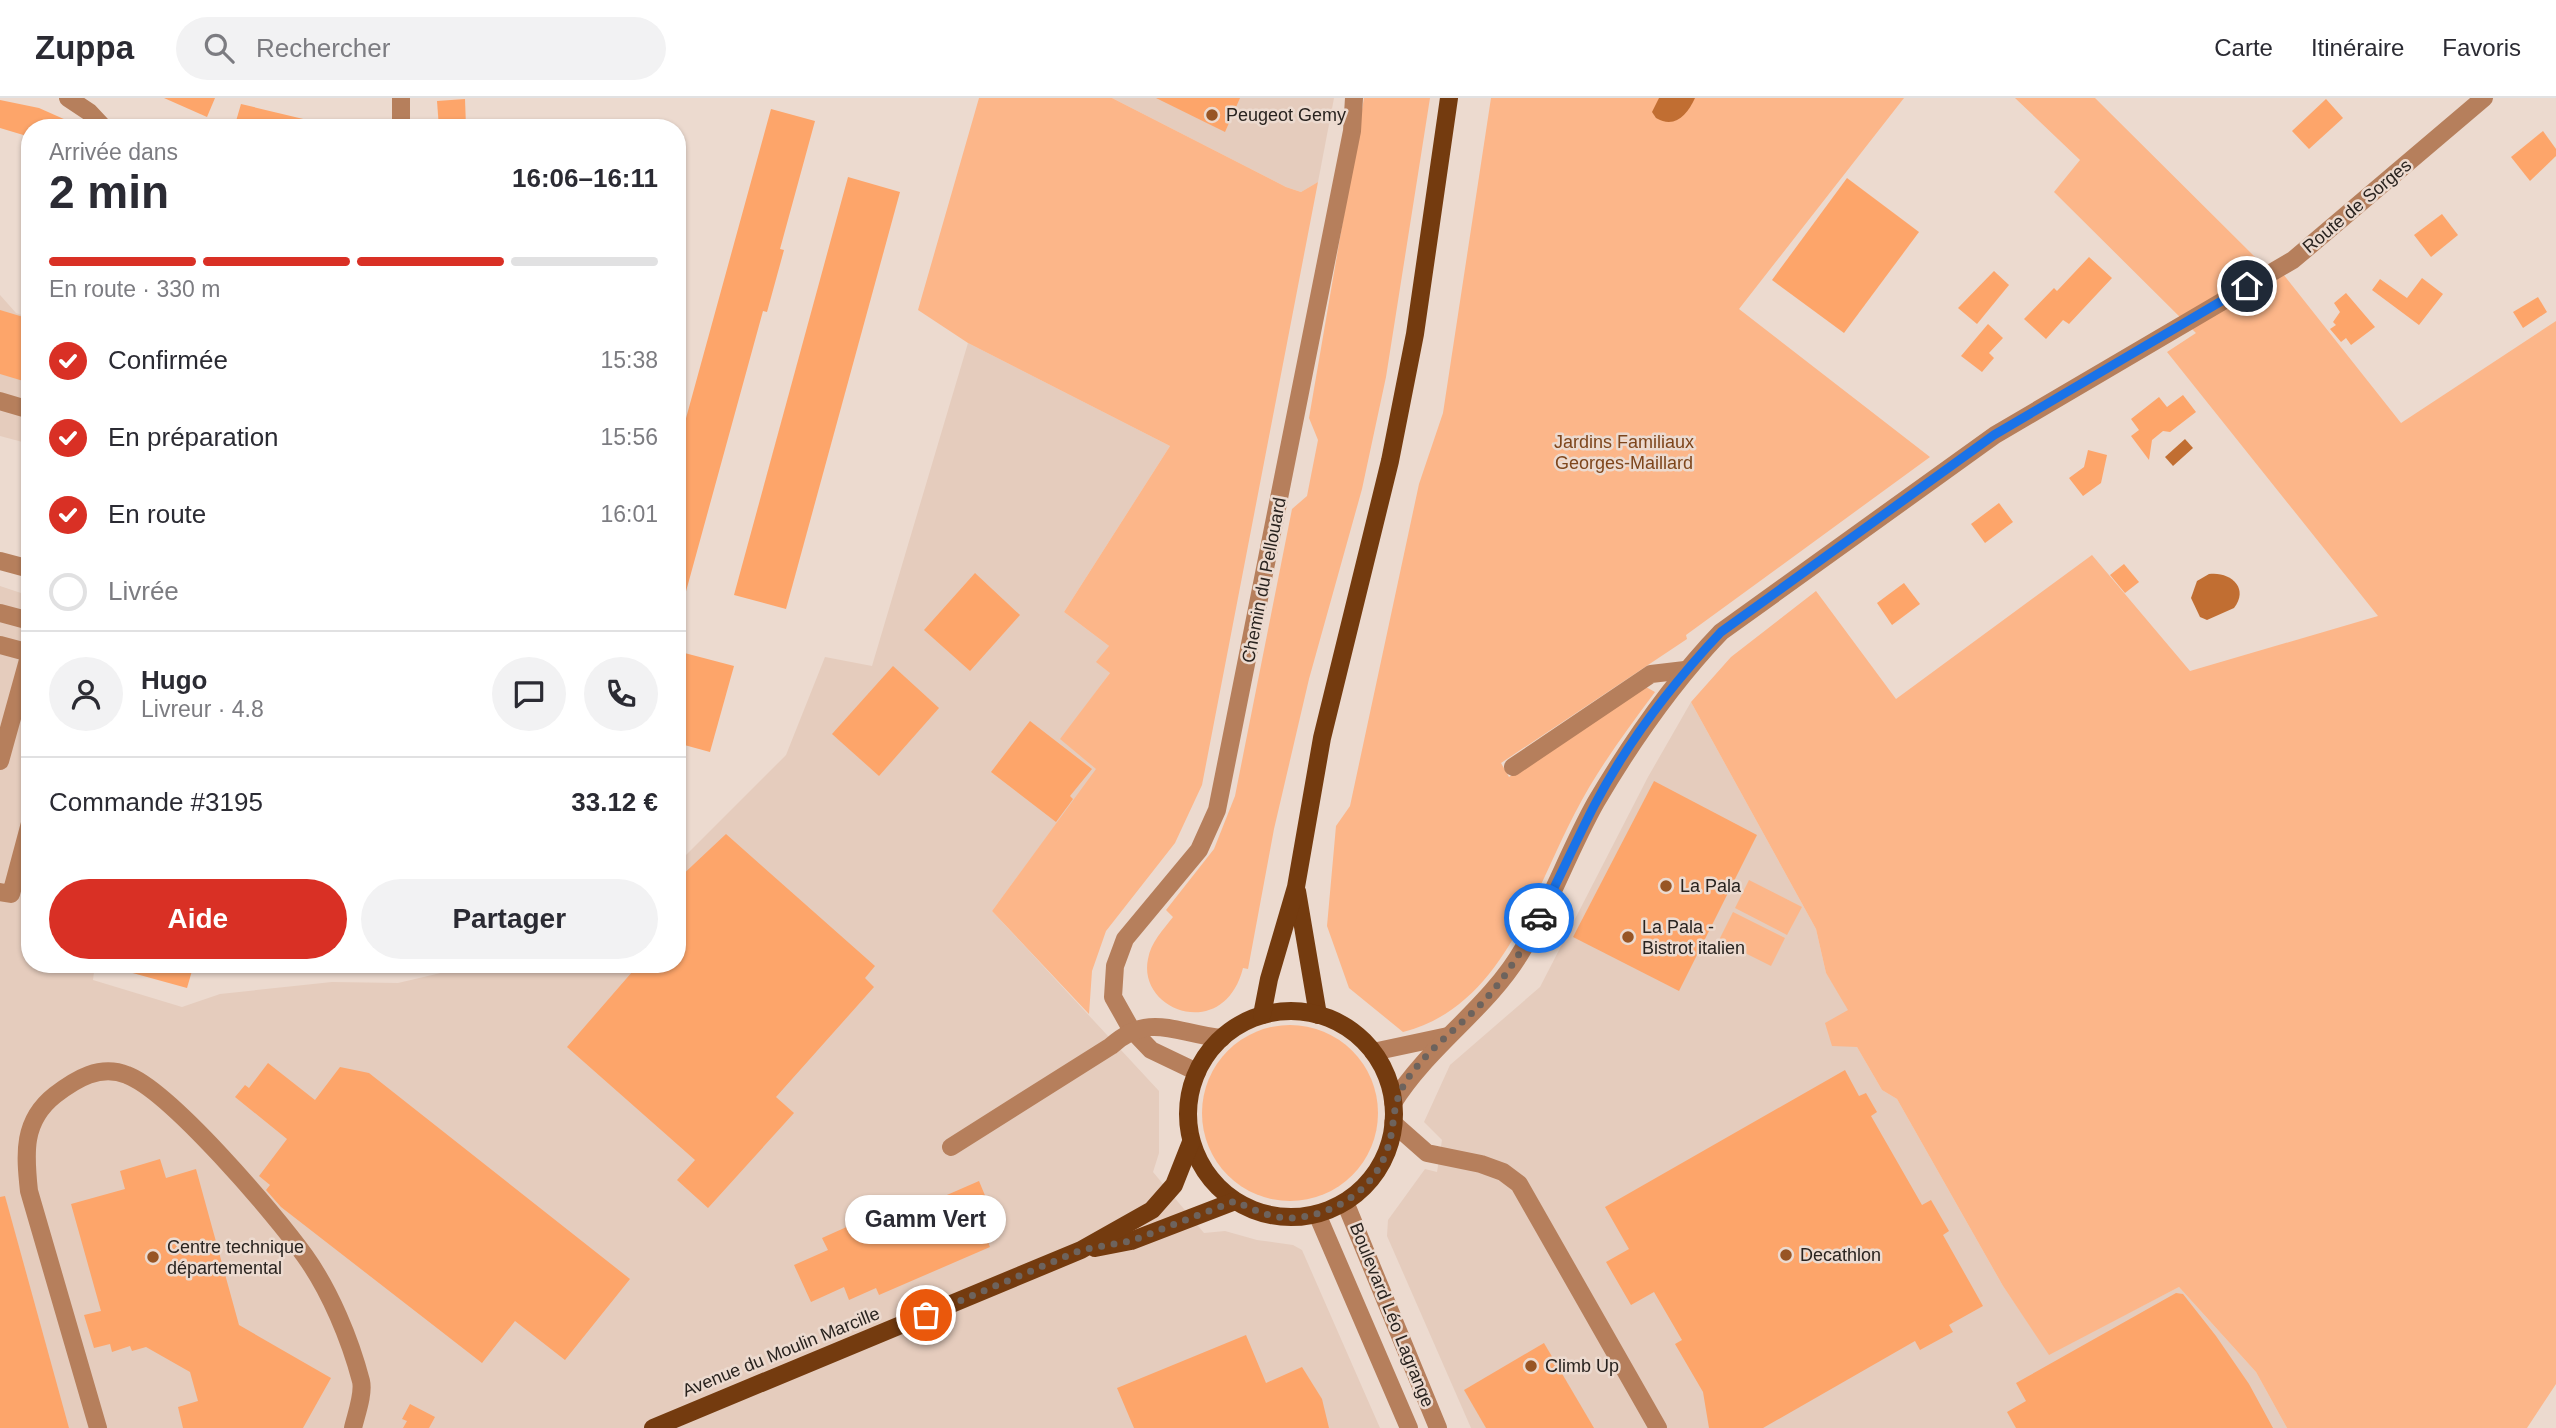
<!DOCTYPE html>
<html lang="fr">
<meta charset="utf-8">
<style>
:root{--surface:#fff;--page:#f2f2f3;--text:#2b2b33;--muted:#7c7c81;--line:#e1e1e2;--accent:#d93025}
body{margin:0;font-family:Helvetica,sans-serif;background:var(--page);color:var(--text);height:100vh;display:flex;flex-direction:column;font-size:26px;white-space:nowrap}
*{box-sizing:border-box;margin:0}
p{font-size:23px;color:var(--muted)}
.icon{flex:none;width:38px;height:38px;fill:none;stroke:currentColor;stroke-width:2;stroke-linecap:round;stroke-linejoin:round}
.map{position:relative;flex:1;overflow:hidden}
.sheet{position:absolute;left:21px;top:21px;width:665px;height:854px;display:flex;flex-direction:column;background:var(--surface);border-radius:28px;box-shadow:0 2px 5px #0004}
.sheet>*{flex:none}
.pin{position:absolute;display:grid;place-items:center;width:60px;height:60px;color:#fff;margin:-30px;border:4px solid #fff;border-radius:50%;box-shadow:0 2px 7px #0007}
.courier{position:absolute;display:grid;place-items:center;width:70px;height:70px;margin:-35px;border:5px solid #1a73e8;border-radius:50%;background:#fff;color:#222;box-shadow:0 2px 9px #0007}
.bubble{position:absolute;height:49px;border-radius:24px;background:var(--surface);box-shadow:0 2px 5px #0004;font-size:23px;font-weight:800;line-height:49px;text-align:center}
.head em{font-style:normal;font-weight:800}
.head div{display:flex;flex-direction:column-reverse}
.head{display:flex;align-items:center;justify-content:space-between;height:119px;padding:0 28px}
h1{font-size:46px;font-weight:800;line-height:52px}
.bar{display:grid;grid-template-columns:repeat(4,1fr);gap:10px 7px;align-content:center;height:84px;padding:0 28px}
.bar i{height:9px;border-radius:5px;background:var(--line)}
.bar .current{background:var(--accent)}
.bar p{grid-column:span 4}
.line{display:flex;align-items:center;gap:18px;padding:0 28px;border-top:2px solid var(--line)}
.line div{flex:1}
.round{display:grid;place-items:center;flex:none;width:74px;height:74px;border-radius:37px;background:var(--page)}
ol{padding:0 28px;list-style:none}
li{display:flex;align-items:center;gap:21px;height:77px}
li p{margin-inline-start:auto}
li .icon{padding:7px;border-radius:50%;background:var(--accent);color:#fff;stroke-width:4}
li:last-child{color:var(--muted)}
li i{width:38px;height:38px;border:4px solid var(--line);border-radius:50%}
.button{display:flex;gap:14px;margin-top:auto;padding:14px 28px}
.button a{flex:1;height:80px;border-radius:42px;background:var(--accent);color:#fff;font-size:28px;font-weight:800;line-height:80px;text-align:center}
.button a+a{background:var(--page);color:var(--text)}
header{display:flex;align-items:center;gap:42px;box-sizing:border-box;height:98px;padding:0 35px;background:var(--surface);border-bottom:2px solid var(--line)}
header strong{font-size:33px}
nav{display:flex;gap:38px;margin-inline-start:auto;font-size:24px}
.search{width:490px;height:63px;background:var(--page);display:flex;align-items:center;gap:18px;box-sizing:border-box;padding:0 24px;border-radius:38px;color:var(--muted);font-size:26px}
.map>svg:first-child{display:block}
</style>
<header>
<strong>Zuppa</strong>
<div class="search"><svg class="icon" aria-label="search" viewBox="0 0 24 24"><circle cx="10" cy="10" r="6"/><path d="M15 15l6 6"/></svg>Rechercher</div>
<nav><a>Carte</a><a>Itinéraire</a><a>Favoris</a></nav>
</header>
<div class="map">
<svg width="2556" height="1330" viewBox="0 0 2556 1330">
<rect width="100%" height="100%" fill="#ecdacf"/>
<g fill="#e5ccbd">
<polygon points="1112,0 1334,0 1318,84 1301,94 1286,89"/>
<polygon points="0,197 16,215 30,220 30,346 0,338"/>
<polygon points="968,245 1170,348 1064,514 1109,548 1110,575 1061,641 1097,671 992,813 1159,993 1159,1055 1153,1074 1204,1135 1225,1133 1257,1142 1293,1147 1302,1152 1380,1330 0,1330 0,488 30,498 30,866 95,866 93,882 182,909 220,896 332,884 398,885 479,866 677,866 677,766 786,657 825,559 872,568"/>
<polygon points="1691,604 1816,831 1826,875 1849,912 1857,949 1882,992 1897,1001 2003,1188 2049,1256 2179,1189 2256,1274 2287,1330 1471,1330 1387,1138 1388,1122 1425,1071 1437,1074 1442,1042 1424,1024 1450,967 1540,889 1648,679"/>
</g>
<g fill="#fcb689">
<polygon points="979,0 1112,0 1286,89 1301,94 1318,84 1202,687 1175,745 1106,833 1092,873 1089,916 992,813 1096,671 1060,641 1110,575 1096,564 1109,548 1064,514 1170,348 968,245 918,212"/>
<path d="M1364,0H1430L1386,279L1362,391L1309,581L1274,731L1248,871L1243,870C1224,945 1137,913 1148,861C1151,844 1163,832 1173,819L1166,812L1214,751L1235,698L1292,411L1307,398L1318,342L1309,320Z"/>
<path d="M1491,0H1904L1739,211L1930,359L1686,537L1687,541L1501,665L1509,679L1646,589L1655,594C1626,633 1597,672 1575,715C1533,795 1502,909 1403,934L1349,890L1327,828L1336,728L1350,708L1419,386L1443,315Z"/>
<polygon points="2015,0 2095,0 2258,162 2279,171 2401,325 2556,223 2556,1286 2527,1330 2287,1330 2256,1274 2179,1189 2049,1257 2003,1188 1897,1001 1882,992 1857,949 1832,948 1825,925 1848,912 1826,875 1816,831 1691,604 1731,559 1816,493 1896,601 2092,457 2190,573 2378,518 2167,254 2196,235 2054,94 2080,62"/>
<polygon points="1749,782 1802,809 1787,837 1735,810"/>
<polygon points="1733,814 1785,840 1771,868 1719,842"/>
<circle cx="1290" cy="1015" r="88"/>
</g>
<g fill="#c16e32">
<path d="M1659,0H1695C1687,17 1675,31 1656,20L1652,14Z"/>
<polygon points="2185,341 2193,350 2173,368 2165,359"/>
<path d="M2209,476C2229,473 2250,489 2234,510L2207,522L2200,519L2191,500L2197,483Z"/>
</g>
<g fill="#fda56a">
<polygon points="164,0 215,0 207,19"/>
<polygon points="1156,0 1240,0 1225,34"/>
<polygon points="465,1 466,29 439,30 437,3"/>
<polygon points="2326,1 2343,20 2309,51 2292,33"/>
<polygon points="0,2 39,10 84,30 30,30 30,39 0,30"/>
<polygon points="241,6 320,25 320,30 234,30"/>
<polygon points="771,11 815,23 780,151 784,152 767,214 763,213 682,508 677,507 677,353"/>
<polygon points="2543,33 2556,51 2556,58 2530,83 2511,59"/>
<polygon points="848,79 900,94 786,511 734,497"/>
<polygon points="1847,80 1919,134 1844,235 1772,182"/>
<polygon points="2442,116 2458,137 2431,159 2414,137"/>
<polygon points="2089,159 2112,180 2069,226 2063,222 2046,241 2024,221 2054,190 2057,193"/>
<polygon points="1994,173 2009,187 1977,226 1958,210"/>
<polygon points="2422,180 2443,196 2419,227 2372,192 2380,181 2407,200"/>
<polygon points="2346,195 2375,229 2351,247 2346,240 2341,244 2330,231 2336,227 2333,224 2340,214 2334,205"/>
<polygon points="2538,199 2547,214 2523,230 2513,214"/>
<polygon points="0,212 30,221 30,285 0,276"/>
<polygon points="1988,226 2003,240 1989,255 1994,260 1982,274 1961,258"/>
<polygon points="2183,297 2196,314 2170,334 2163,333 2152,342 2149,362 2131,338 2139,332 2131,321 2159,299 2167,309"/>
<polygon points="2088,352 2107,357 2101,385 2083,398 2069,380 2084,369"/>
<polygon points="1999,405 2013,424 1985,445 1971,426"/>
<polygon points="2124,466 2139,484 2125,495 2110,477"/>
<polygon points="975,475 1020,517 970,573 924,532"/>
<polygon points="1904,485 1920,506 1892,527 1877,505"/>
<polygon points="677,553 734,568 710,654 677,645"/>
<polygon points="893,568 939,610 879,678 832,636"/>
<polygon points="1030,623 1092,671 1070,698 1073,701 1056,724 991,674"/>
<polygon points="1654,683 1757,737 1679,893 1573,839"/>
<polygon points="726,736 875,868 865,880 874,889 776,999 794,1015 708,1110 677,1082 695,1062 567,949 639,866 677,866 677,782"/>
<polygon points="118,866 194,866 187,890 118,871"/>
<polygon points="268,965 315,1002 340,969 369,975 630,1181 565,1262 515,1223 482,1265 281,1109 266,1092 270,1087 259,1078 287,1041 235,999 245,987 249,990"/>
<polygon points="1845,972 1859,998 1866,995 1877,1014 1871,1018 1922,1107 1931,1102 1949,1133 1943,1137 1983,1208 1949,1227 1953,1234 1920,1252 1915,1243 1763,1330 1709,1330 1703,1294 1675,1246 1682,1242 1654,1194 1631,1207 1606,1164 1629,1151 1605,1109"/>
<polygon points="160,1061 166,1080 196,1071 239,1227 331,1280 303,1330 183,1330 178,1309 198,1303 190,1274 146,1249 132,1253 130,1248 112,1254 110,1246 94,1250 84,1217 101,1213 71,1106 125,1091 120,1073"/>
<polygon points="979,1083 1001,1136 987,1142 990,1149 879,1197 876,1190 849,1202 844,1189 811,1204 794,1167 828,1152 822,1140 851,1127 855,1137"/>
<polygon points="5,1098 69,1330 0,1330 0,1099"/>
<polygon points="2176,1195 2183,1196 2216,1238 2249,1286 2273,1330 2016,1330 2007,1314 2026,1303 2016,1285"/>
<polygon points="1246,1237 1266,1285 1302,1269 1322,1301 1329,1330 1134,1330 1117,1290"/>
<polygon points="1544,1245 1594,1330 1486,1330 1464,1292"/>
<polygon points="410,1306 435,1319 429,1330 403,1330 407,1323 402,1321"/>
</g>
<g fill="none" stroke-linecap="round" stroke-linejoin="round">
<g stroke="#b67f5c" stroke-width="18">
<polyline points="68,0 89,14 104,30"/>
<polyline points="401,0 401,30"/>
<polyline points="0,303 30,312"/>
<polyline points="0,463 30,471"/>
<polyline points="0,515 30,523"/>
<polyline points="0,547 30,555 0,663"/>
<polyline points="1513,669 1651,576 1685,572"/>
<polyline points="0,794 11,796 30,725"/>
<polyline points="1373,954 1448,938"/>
<polyline points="1197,974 1151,952 1131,931 1113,899 1115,868 1125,841 1199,752 1217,712 1352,33 1354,0"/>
<path d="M1393,1005C1429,947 1489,910 1523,851C1551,804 1569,752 1596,704C1632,643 1672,585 1721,534L1995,337L2293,162L2484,0"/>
<polyline points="1393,1025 1427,1055 1481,1066 1503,1074 1519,1086 1658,1330"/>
<path d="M951,1049L1111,948C1150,913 1176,936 1222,940"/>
<polyline points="1345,1104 1438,1330"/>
<polyline points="1317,1116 1409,1330"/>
<path d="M98,1330L29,1093C25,1056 22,1023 55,997C76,981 100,966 127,977C170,993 276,1117 305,1158C330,1193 350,1241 361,1283C364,1296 356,1317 353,1330"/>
</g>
<g stroke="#743b0f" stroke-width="18">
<polyline points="1297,793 1318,917"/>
<circle cx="1291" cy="1016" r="103"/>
<polyline points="1262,917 1269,881 1296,789 1322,640 1390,363 1415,236 1449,0"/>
<polyline points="1095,1150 1131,1143 1235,1103"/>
<polyline points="653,1330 1081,1152 1152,1112 1174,1087 1191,1044"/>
</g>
</g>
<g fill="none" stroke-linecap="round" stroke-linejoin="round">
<path stroke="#6d635d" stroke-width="7" stroke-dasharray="0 12.6" d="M926,1217L1081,1152L1131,1143L1235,1103C1252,1111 1270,1120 1290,1120C1330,1119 1372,1094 1386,1055C1398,1023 1388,1007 1411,976C1431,949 1460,928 1483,904C1506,879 1524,850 1539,820"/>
<path stroke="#1a73e8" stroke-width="9" d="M1539,820C1558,783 1575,745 1594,708C1627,645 1672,586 1721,534L1994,337L2247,188"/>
</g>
<g fill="#985524" stroke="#ecdacf" stroke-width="2.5">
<circle cx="1212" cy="17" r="7"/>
<circle cx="1666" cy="788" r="7"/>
<circle cx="1628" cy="839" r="7"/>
<circle cx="1786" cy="1157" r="7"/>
<circle cx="153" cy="1159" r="7"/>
<circle cx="1531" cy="1268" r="7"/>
</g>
<g text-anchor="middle" stroke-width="5" stroke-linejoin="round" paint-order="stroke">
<g font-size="18" fill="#29231f" stroke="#ecdacf" text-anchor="start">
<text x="1226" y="23">Peugeot Gemy</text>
<text x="1680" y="794">La Pala</text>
<text x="1642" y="835">La Pala -<tspan x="1642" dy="21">Bistrot italien</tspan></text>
<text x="167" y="1155">Centre technique<tspan x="167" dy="21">départemental</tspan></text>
<text x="1800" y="1163">Decathlon</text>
<text x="1545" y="1274">Climb Up</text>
</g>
<g font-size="18" fill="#29231f" stroke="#ecdacf">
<text transform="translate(2357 108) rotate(-40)" y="6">Route de Sorges</text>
<text transform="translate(1264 482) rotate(-79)" y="6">Chemin du Pellouard</text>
<text transform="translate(1392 1217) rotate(68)" y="6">Boulevard Léo Lagrange</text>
<text transform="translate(781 1254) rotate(-22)" y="6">Avenue du Moulin Marcille</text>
</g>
<g font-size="18" fill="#7e461c" stroke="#ecdacf">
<text x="1624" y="350">Jardins Familiaux<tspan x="1624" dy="21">Georges-Maillard</tspan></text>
</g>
</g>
</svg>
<div class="pin" style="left:926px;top:1217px;background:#ea580c"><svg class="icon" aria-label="bag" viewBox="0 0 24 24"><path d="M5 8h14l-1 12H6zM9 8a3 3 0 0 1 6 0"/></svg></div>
<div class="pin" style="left:2247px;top:188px;background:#1f2937"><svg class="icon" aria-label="home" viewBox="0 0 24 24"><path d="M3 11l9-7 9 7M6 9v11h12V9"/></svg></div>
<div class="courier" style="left:1539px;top:820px"><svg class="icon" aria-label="car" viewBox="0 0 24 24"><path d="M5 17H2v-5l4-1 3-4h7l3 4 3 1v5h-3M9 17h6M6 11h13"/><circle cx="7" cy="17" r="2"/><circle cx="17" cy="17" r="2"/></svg></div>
<div class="bubble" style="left:845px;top:1097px;width:161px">Gamm Vert</div>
<section class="sheet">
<div class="head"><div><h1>2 min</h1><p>Arrivée dans</p></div><em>16:06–16:11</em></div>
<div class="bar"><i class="current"></i><i class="current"></i><i class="current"></i><i></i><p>En route · 330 m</p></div>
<ol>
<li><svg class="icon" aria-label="check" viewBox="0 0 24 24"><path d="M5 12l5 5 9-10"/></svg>Confirmée<p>15:38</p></li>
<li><svg class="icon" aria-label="check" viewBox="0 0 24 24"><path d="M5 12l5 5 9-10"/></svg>En préparation<p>15:56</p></li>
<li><svg class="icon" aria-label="check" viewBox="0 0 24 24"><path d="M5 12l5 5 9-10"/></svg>En route<p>16:01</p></li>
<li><i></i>Livrée</li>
</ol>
<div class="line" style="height:126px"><a class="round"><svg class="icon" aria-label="person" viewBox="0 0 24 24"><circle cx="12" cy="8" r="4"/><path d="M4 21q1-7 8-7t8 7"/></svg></a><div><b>Hugo</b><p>Livreur · 4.8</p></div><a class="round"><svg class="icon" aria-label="chat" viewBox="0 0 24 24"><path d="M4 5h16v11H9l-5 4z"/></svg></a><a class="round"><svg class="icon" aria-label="phone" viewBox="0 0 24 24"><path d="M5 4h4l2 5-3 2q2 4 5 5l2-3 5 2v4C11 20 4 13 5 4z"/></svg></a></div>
<div class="line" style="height:91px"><div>Commande #3195</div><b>33.12 €</b></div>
<div class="button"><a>Aide</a><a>Partager</a></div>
</section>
</div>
